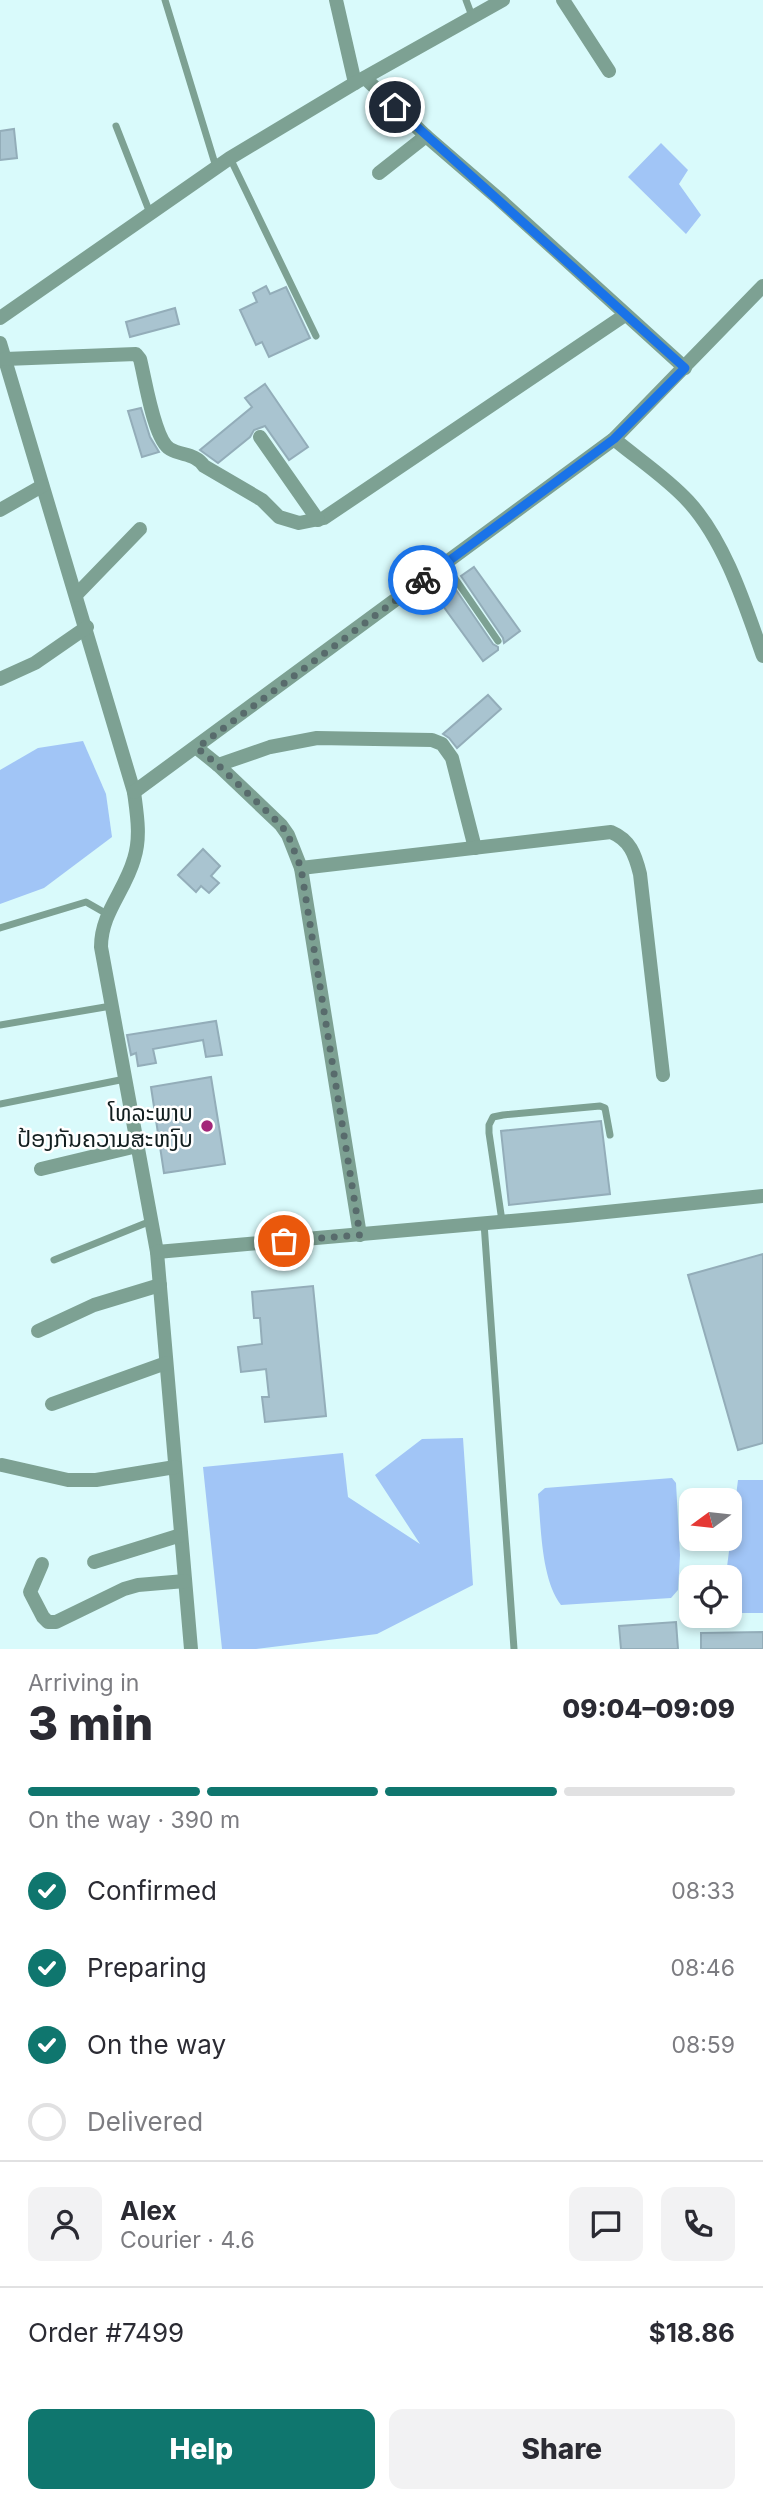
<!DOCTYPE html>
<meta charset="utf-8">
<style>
:root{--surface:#fff;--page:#f2f2f3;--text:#2b2b33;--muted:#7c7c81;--line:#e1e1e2;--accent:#0f766e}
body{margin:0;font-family:Inter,"Noto Sans Lao",sans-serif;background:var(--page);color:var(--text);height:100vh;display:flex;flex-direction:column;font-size:26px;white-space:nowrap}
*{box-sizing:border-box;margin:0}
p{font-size:23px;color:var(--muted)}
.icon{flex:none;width:38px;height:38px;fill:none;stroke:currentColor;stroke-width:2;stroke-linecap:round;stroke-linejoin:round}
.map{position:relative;height:1649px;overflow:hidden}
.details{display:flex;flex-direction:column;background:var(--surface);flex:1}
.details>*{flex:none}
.needle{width:46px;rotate:255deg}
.fabs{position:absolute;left:679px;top:1488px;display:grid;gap:14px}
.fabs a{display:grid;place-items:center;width:63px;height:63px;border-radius:14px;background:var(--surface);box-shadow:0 4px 10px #0003;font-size:35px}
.pin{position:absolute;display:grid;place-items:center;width:60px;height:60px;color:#fff;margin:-30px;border:4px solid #fff;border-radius:50%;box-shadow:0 2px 7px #0007}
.courier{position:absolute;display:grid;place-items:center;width:70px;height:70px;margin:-35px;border:5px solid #1a73e8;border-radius:50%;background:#fff;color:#222;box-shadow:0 2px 9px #0007}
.summary em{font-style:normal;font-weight:800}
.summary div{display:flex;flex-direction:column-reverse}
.summary{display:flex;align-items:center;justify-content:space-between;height:119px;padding:0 28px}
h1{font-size:46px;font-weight:800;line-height:52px}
.bar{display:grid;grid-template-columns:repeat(4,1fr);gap:10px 7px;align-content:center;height:84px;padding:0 28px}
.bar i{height:9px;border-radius:5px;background:var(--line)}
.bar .selected{background:var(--accent)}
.bar p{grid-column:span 4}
.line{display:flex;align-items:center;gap:18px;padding:0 28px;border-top:2px solid var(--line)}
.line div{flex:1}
.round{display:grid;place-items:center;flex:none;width:74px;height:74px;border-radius:14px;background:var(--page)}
ol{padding:0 28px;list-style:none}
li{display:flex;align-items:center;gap:21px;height:77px}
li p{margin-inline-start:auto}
li .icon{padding:7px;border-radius:50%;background:var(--accent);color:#fff;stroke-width:4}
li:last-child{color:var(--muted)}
li i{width:38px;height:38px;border:4px solid var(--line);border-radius:50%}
.button{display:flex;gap:14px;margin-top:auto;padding:14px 28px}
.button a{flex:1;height:80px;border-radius:14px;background:var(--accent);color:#fff;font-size:28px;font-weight:800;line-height:80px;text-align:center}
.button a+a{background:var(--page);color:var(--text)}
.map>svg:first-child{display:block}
</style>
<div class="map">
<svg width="763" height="1649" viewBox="0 0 763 1649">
<rect width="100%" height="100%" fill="#d9fafb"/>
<g fill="#a1c5f6">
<polygon points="661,143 688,170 679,184 701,215 686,234 628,177"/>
<polygon points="83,741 106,794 112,837 44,888 0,904 0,770 38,748"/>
<polygon points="463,1438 473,1585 377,1634 256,1649 222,1649 203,1467 343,1453 348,1497 420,1544 375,1475 422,1439"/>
<path d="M672,1478L676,1483L680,1555L678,1590L671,1598L561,1605C541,1579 541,1526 538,1494L545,1488Z"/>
<polygon points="738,1480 763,1480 763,1613 730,1613 730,1577 727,1577 727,1567"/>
</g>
<g fill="#a9c4d0" stroke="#93adb9" stroke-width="2">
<polygon points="14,129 17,158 0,160 0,131"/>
<polygon points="266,286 270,294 286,287 310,338 269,357 262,342 256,345 240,310 257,302 253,293"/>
<polygon points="175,308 179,324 130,337 126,322"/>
<polygon points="265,384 308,447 289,460 265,426 254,430 250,437 218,463 200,450 252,407 245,398"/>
<polygon points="141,408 150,437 159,452 142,457 128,411"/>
<polygon points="474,567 520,631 504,643 503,638 461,576"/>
<polygon points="454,587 493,644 498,647 498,650 483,661 438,599"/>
<polygon points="488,695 501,709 457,748 449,738 443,734"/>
<polygon points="203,849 220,866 211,876 219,883 209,893 201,886 196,892 178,875"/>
<polygon points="216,1021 222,1055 206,1057 203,1040 153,1049 156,1063 138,1066 136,1053 131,1055 127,1035"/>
<polygon points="211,1077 225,1164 164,1173 151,1087"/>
<polygon points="601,1121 610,1194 509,1205 501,1131"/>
<polygon points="763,1254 763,1443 738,1450 688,1275"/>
<polygon points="313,1286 326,1416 265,1422 262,1397 269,1397 266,1369 241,1372 238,1347 262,1344 260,1318 254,1318 252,1292"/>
<polygon points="676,1622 678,1649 621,1649 619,1626"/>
<polygon points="763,1632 763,1649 701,1649 701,1633"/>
</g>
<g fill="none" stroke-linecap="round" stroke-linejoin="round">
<g stroke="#7da193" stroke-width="7">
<polyline points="165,0 216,167"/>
<polyline points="466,0 472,16"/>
<polyline points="116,126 150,213"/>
<polyline points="230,158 316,336"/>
<polyline points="445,564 498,641"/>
<polyline points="0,928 86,902 107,914"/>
<polyline points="0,1025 111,1006"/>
<polyline points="0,1104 125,1079"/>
<polyline points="502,1221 489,1133 489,1125 493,1117 503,1115 600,1106 605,1108 610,1135"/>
<polyline points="484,1223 514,1649"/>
<polyline points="54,1260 151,1221"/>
</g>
<g stroke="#7da193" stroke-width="14">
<polyline points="336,0 355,83"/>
<polyline points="563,0 609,71"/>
<polyline points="365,78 426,136 499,199 685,368"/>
<polyline points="379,173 426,136"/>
<polyline points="0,318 230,158 355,83 503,0"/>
<path d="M0,343L134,792C137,815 141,837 134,859C125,891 101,913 101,947L157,1252L191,1649"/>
<path d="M5,359L136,354L140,359C145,378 154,440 170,449C182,456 195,453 204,466L262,500L279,517L299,523L324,518L625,315"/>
<polyline points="260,437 318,520"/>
<path d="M614,439C638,459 667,478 688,501C725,541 745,605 763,656"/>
<polyline points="0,510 42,486"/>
<polyline points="76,595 140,529"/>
<polyline points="0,679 35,663 87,627"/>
<polyline points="197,748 218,765 281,825 288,835 301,868 360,1235"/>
<polyline points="218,765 270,747 317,738 432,740 442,744 452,758 475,848"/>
<polyline points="134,792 614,439 763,286"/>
<path d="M301,868L611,832C630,840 635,854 640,874L663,1075"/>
<polyline points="41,1169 137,1146"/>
<polyline points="157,1252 567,1216 763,1196"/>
<polyline points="38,1331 94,1305 160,1285"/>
<polyline points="52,1404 166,1363"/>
<polyline points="2,1465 68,1480 96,1480 175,1467"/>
<polyline points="94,1562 181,1535"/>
<polyline points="42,1564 30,1592 43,1617 48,1622 56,1622 124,1589 138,1585 185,1581"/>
</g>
</g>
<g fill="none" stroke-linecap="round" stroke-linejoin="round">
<polyline stroke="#586b6c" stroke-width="7" stroke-dasharray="0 12.6" points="284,1241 360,1235 301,868 288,835 281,825 218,765 197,748 423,580"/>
<polyline stroke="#1a73e8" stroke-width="9" points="395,107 685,368 614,439 423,580"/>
</g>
<circle fill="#a32679" stroke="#fff" stroke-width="2.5" cx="207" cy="1126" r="7"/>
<g text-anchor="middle" stroke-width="5" stroke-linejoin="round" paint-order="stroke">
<g font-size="23" fill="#121e1f" stroke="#fff" text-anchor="end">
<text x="193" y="1121">ໂທລະພາບ<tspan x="193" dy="26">ປ້ອງກັນຄວາມສະຫງົບ</tspan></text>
</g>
</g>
</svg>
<div class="fabs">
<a><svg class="needle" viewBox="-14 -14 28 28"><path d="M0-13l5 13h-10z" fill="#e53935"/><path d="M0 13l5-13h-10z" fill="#7c7c81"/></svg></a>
<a><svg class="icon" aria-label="locate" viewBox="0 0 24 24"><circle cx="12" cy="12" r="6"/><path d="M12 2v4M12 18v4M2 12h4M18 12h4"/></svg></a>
</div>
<div class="pin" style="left:284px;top:1241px;background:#ea580c"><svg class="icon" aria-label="bag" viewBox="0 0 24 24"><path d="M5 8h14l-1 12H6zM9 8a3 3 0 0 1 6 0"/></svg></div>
<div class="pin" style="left:395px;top:107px;background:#1f2937"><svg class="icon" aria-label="home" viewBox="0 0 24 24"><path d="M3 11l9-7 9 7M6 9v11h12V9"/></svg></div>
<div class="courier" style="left:423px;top:580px"><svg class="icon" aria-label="bike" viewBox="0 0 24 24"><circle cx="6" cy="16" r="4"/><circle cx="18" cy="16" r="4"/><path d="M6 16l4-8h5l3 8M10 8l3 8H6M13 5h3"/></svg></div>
</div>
<section class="details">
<div class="summary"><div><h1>3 min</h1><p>Arriving in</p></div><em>09:04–09:09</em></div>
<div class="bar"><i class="selected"></i><i class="selected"></i><i class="selected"></i><i></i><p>On the way · 390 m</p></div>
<ol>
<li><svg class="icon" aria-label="check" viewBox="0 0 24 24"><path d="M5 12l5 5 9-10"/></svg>Confirmed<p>08:33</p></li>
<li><svg class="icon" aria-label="check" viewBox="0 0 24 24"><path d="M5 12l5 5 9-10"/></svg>Preparing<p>08:46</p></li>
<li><svg class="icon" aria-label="check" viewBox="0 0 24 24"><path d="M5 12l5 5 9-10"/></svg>On the way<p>08:59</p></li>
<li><i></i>Delivered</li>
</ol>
<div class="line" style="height:126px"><a class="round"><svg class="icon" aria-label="person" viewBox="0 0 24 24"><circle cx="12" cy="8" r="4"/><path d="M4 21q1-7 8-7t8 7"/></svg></a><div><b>Alex</b><p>Courier · 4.6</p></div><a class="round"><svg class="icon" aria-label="chat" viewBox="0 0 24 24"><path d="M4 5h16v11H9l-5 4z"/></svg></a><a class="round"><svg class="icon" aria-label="phone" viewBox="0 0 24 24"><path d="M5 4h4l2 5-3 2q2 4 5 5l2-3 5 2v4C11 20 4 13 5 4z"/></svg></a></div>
<div class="line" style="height:91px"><div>Order #7499</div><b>$18.86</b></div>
<div class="button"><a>Help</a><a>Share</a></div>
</section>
